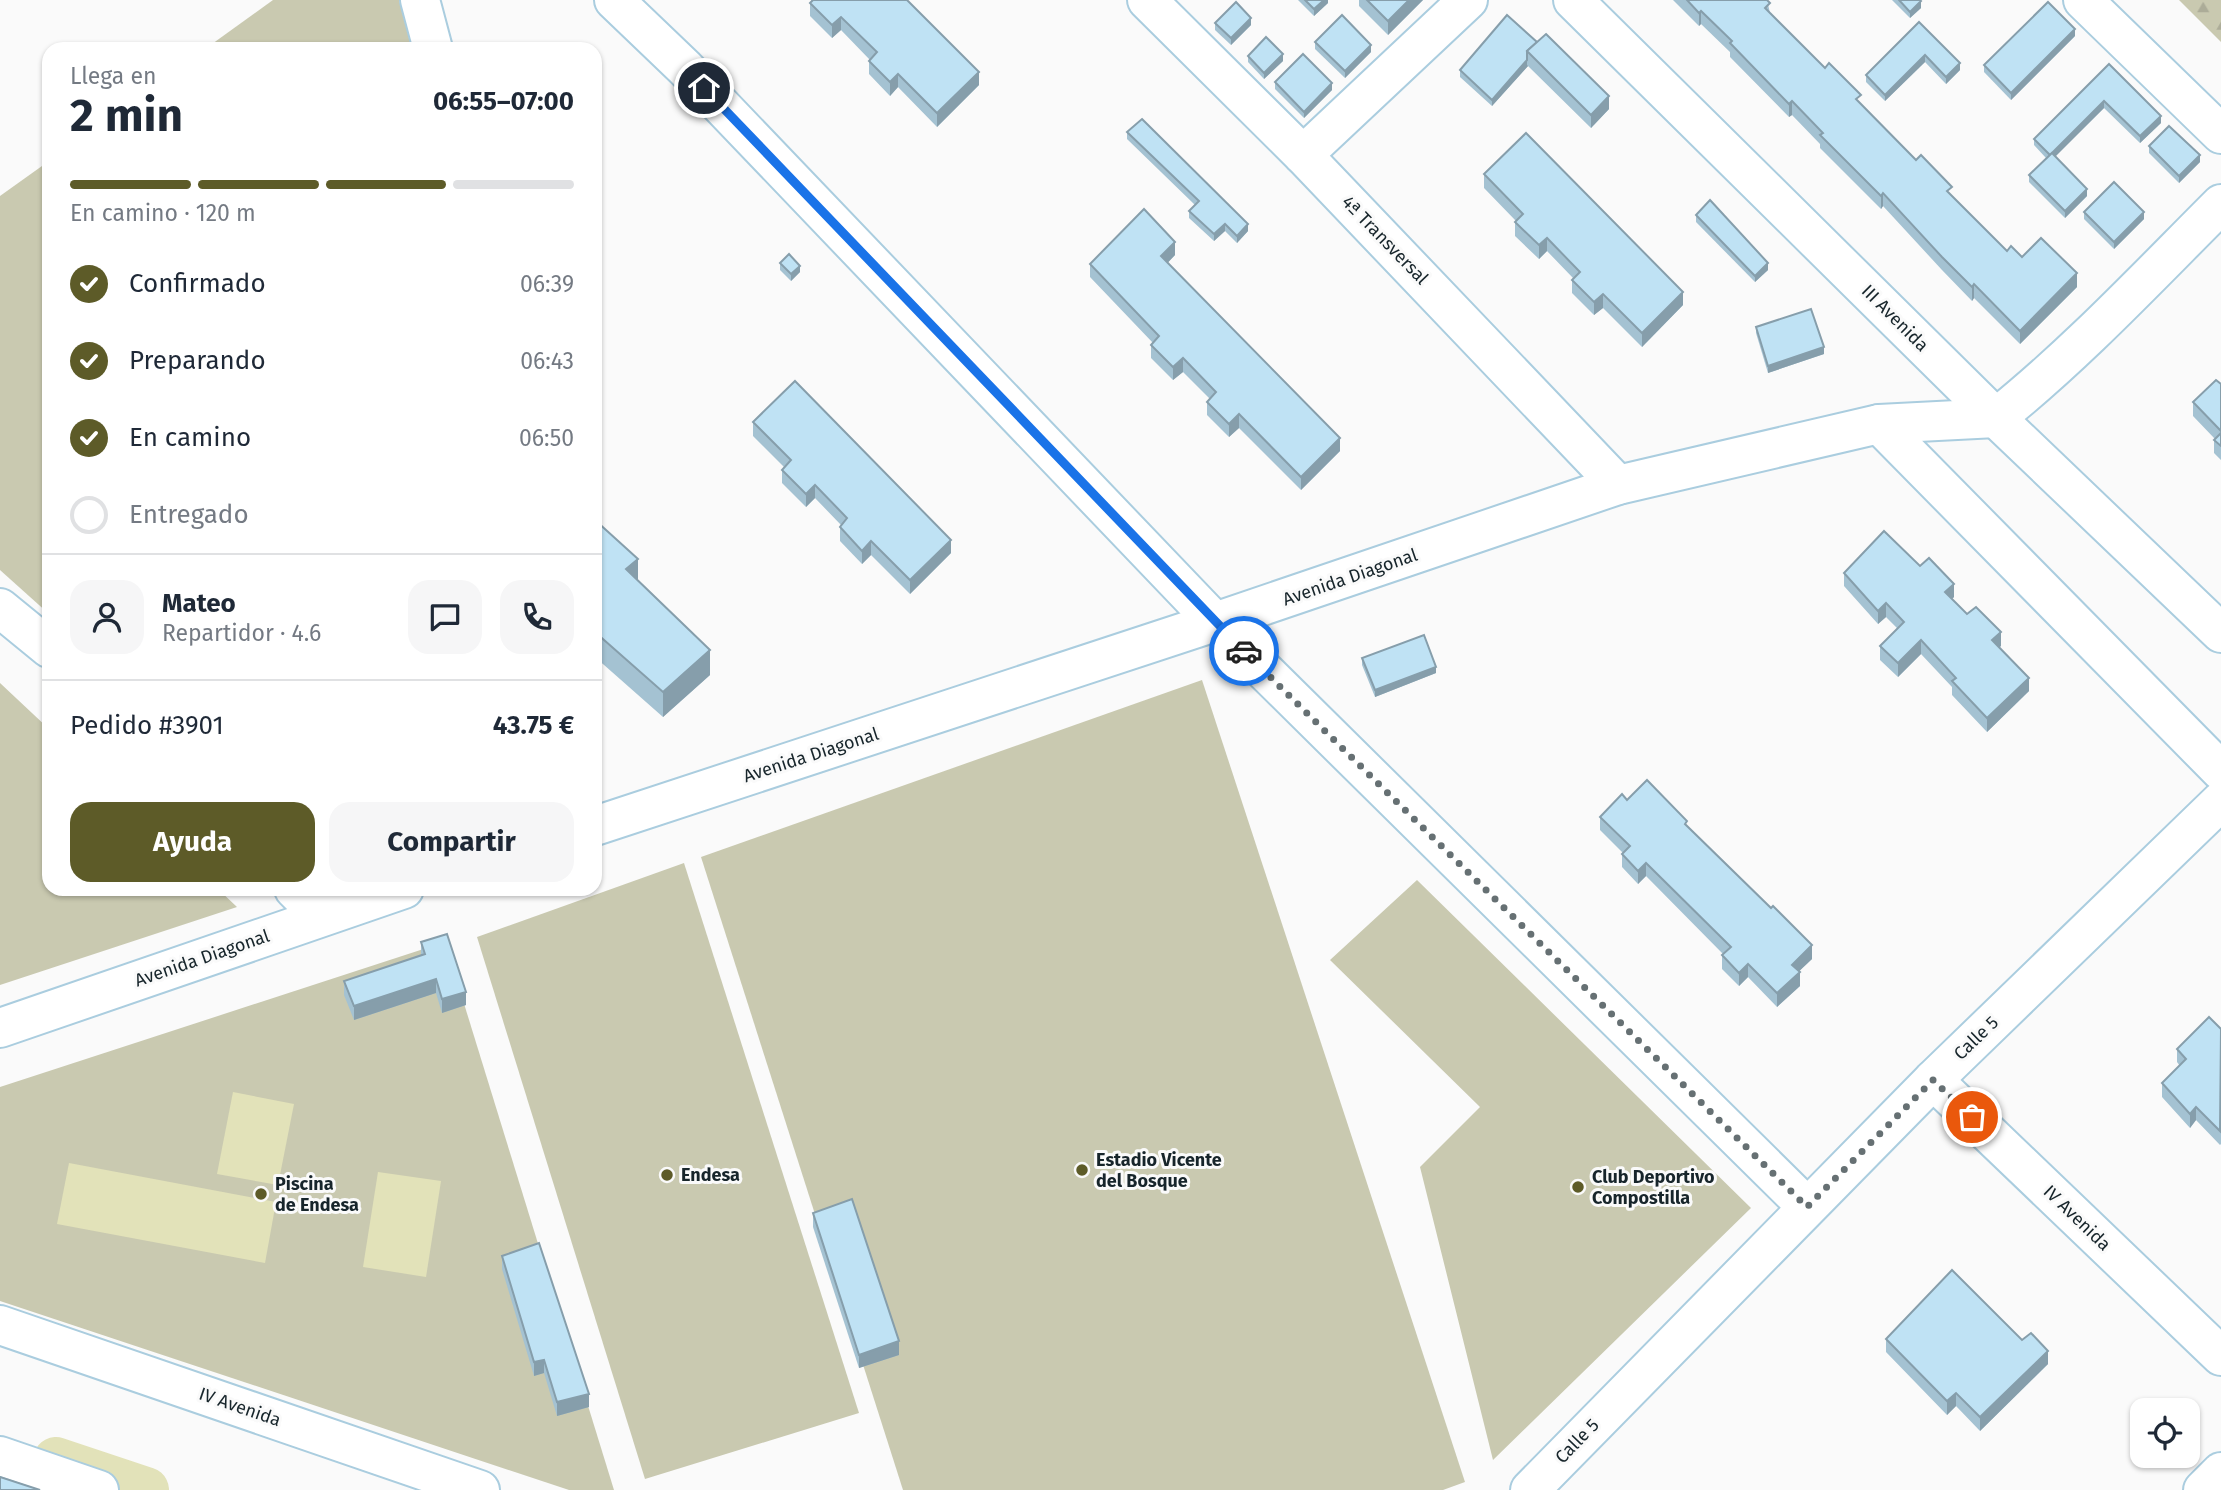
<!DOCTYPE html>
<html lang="es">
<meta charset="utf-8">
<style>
:root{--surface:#fff;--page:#f6f6f7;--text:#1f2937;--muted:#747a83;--line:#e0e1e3;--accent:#5d5b28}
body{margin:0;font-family:"Fira Sans",sans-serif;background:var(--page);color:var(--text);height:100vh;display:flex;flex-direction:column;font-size:26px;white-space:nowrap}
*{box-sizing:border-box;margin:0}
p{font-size:23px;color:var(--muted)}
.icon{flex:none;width:38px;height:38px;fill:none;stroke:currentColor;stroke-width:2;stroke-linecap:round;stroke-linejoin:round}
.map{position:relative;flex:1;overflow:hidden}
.panel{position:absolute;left:42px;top:42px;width:560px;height:854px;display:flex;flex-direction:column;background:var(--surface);border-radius:21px;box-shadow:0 2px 5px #0004}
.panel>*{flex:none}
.controls{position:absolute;left:2130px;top:1398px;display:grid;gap:14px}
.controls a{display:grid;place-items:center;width:70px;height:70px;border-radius:14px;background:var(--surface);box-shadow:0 2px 5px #0004;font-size:35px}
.pin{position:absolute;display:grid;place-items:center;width:60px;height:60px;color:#fff;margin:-30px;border:4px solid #fff;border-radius:50%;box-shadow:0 2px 7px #0007}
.courier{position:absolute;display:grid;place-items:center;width:70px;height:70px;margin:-35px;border:5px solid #1a73e8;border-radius:50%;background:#fff;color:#222;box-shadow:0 2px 9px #0007}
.head em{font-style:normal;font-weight:700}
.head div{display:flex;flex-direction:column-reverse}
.head{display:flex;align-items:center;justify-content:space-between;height:119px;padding:0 28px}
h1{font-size:46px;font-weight:700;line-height:52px}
.bar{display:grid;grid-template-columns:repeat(4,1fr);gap:10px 7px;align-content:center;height:84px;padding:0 28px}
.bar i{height:9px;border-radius:5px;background:var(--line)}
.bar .active{background:var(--accent)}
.bar p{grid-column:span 4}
.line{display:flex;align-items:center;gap:18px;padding:0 28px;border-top:2px solid var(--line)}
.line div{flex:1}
.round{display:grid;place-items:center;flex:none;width:74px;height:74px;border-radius:21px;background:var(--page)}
ol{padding:0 28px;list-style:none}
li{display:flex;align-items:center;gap:21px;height:77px}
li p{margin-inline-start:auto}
li .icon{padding:7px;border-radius:50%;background:var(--accent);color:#fff;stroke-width:4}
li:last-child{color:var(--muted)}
li i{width:38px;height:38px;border:4px solid var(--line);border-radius:50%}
.action{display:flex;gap:14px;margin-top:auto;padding:14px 28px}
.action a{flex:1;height:80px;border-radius:21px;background:var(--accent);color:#fff;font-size:28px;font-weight:700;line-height:80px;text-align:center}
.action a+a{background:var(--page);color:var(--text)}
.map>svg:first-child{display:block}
</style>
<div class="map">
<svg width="2221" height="1490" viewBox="0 0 2221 1490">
<defs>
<pattern id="forest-firs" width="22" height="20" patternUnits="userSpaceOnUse" patternTransform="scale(1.75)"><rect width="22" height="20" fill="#c9c9b0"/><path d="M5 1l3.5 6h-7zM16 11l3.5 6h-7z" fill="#acac98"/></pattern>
</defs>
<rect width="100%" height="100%" fill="#fafafa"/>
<g fill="#c9c9b0">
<polygon points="273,0 399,0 412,49 205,49"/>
<polygon points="49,161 49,614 0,570 0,196"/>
<polygon points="1202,680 1465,1482 1443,1490 903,1490 701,857"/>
<polygon points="0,683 49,729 49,889 218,889 237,907 0,985"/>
<polygon points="684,863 859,1413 645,1479 477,937"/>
<polygon points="1417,880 1751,1208 1493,1460 1420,1167 1480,1107 1330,960"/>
<polygon points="445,942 614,1490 569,1490 0,1301 0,1087"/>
</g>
<polygon fill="url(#forest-firs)" points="2179,0 2221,0 2221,42"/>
<g fill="#e2e2b9">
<polygon points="233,1092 294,1104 278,1185 217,1174"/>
<polygon points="69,1163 276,1202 265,1263 57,1224"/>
<polygon points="378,1172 441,1181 426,1277 363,1267"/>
</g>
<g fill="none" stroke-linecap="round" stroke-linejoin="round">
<polyline stroke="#e2e2b9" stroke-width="46" points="56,1460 146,1490"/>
<g stroke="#aacddf" stroke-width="42">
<g id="minor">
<polyline points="420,0 433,49"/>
<polyline points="614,0 685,68 1215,622 1807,1207"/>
<polyline points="1147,0 1303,155 1618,485"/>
<polyline points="1573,0 1996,418 2221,633"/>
<polyline points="2083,0 2221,134"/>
<polyline points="1303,155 1468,0"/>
<path d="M1996,418C2077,353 2148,277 2221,204"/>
<polyline points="1879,424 2221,771"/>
<polyline points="0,608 49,648"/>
<polyline points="595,826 1215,622 1618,485 1879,424 1996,418"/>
<polyline points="294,889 321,916"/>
<polyline points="0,1028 404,889"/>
<polyline points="1933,1080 2221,1356"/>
<polyline points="1530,1490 1933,1080 2221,801"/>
<polyline points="2203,1490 2221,1472"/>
</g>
</g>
<g stroke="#aacddf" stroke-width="42">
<g id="tertiary">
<polyline points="0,1325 480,1490"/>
<polyline points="0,1456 99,1490"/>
</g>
</g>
<use href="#minor" stroke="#fff" stroke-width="38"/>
<use href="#tertiary" stroke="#fff" stroke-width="38"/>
</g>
<g fill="#a4c2d2">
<polygon points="811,0 907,0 979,85 937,127 898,87 890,96 869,74 869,61 870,60 841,30 832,38 810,16 810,3 812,1"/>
<polygon points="1298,0 1328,0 1328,3 1314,16"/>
<polygon points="1359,0 1423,0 1388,35 1359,6"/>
<polygon points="1673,0 1767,0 1770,13 2007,251 2022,257 2077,287 2020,344 1974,298 1972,301 1942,270 1883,206 1881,209 1820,148 1820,144 1792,115 1789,117 1730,57 1730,52 1701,24 1699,26"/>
<polygon points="1892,0 1920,0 1921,8 1910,18"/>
<polygon points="1919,22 1960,70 1946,84 1925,62 1885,101 1866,82 1866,75"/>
<polygon points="1215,23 1251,25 1231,45 1215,30"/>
<polygon points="2075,36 2011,100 1984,72 1984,65"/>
<polygon points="1315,42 1371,52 1345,78 1315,49"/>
<polygon points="1537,42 1609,109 1591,128 1528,66 1492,106 1460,77 1460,70"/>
<polygon points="1248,56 1283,61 1264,79 1248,62"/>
<polygon points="2109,64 2161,123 2140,143 2104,108 2055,156 2087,196 2065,218 2029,182 2029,175 2046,158 2034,145 2034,139"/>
<polygon points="1275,82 1332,90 1304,118 1275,89"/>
<polygon points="1127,132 1248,231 1237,243 1225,231 1214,241 1189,218 1189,211 1195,205 1127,139"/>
<polygon points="2149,146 2200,162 2179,183 2149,153"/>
<polygon points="1484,174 1683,305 1642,347 1603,308 1594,315 1572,293 1572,280 1573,278 1547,251 1539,259 1515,236 1515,222 1516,221 1484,188"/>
<polygon points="2084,212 2144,219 2114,249 2084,219"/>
<polygon points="1696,215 1768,270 1755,282 1696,222"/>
<polygon points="1175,255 1167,263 1340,451 1301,490 1239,428 1229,437 1207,415 1207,402 1210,399 1183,372 1173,380 1151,358 1151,345 1153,343 1090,277 1090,264"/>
<polygon points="780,263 800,272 791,281 780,270"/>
<polygon points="1756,327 1824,354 1768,373 1756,333"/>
<polygon points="2221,384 2221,460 2214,453 2214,440 2215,439 2193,416 2193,402"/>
<polygon points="753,422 951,553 910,594 871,555 862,564 840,541 840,527 841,525 815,498 806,507 782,483 782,470 784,467 753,436"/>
<polygon points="595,520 638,580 710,675 663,717 595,657"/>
<polygon points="1920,566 1954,597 1952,599 1967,614 2001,646 1999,647 2029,691 1987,732 1952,695 1952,687 1921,654 1898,677 1880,660 1880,646 1898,629 1886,617 1878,624 1844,586 1844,573"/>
<polygon points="1362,658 1436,673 1375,697 1362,665"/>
<polygon points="1627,800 1687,826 1812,959 1799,971 1800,986 1777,1007 1748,977 1739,986 1722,969 1722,955 1723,954 1646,876 1638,884 1622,867 1622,854 1623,853 1600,830 1600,817"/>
<polygon points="421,942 466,1005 442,1013 436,993 354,1020 344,995 344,981 421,955"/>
<polygon points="2221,1029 2221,1144 2220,1145 2196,1120 2190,1128 2162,1097 2162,1083 2180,1066 2177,1062 2177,1049"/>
<polygon points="813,1213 899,1355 859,1368 813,1227"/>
<polygon points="502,1256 589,1407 557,1416 544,1373 534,1376 502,1269"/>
<polygon points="1886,1339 2022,1340 2048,1364 1980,1431 1956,1406 1947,1415 1886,1352"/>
</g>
<g fill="#869eab">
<polygon points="1324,0 1328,0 1328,3 1314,16 1314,9"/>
<polygon points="1409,0 1423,0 1388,35 1388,21"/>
<polygon points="1921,1 1921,8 1910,18 1910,12"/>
<polygon points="1701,11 1701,24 1699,26 1699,13"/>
<polygon points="841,17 841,30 832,38 832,25"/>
<polygon points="1251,18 1251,25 1231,45 1231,38"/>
<polygon points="2075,29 2075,36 2011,100 2011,93"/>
<polygon points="1371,45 1371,52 1345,78 1345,71"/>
<polygon points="1283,54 1283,61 1264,79 1264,73"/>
<polygon points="1925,55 1925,62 1885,101 1885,95"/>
<polygon points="1527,60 1527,65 1528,66 1492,106 1492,100"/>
<polygon points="1960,63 1960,70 1946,84 1946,77"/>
<polygon points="979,72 979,85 937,127 937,113"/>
<polygon points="898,74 898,87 890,96 890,82"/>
<polygon points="1332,83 1332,90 1304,118 1304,112"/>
<polygon points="1609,96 1609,109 1591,128 1591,115"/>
<polygon points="1792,101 1792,115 1789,117 1789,104"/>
<polygon points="2104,101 2104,108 2050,162 2050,155"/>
<polygon points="2161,116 2161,123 2140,143 2140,136"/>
<polygon points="2200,155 2200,162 2179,183 2179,176"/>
<polygon points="2087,189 2087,196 2065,218 2065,211"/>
<polygon points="1883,193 1883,206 1881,209 1881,196"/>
<polygon points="2144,212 2144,219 2114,249 2114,242"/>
<polygon points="1225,224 1225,231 1214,241 1214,234"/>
<polygon points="1248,224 1248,231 1237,243 1237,236"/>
<polygon points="1547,238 1547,251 1539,259 1539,245"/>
<polygon points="1175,242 1175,255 1161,270 1161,256"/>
<polygon points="1768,263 1768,270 1755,282 1755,276"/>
<polygon points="800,266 800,272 791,281 791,274"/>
<polygon points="2077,273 2077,287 2020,344 2020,331"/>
<polygon points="1974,284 1974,298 1972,301 1972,287"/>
<polygon points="1683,292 1683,305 1642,347 1642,333"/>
<polygon points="1603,294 1603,308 1594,315 1594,302"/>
<polygon points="1824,347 1824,354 1768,373 1768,366"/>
<polygon points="1183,358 1183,372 1173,380 1173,367"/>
<polygon points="1239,414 1239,428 1229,437 1229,424"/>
<polygon points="1340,438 1340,451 1301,490 1301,477"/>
<polygon points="815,485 815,498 806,507 806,494"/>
<polygon points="951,540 951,553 910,594 910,580"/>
<polygon points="871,541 871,555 862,564 862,551"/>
<polygon points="638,559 638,585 626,569"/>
<polygon points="1954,584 1954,597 1945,605 1945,592"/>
<polygon points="1886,603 1886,617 1878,624 1878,611"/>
<polygon points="2001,632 2001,646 1992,654 1992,640"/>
<polygon points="1921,640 1921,654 1898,677 1898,663"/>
<polygon points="710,650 710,675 663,717 663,692"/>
<polygon points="1436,667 1436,673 1375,697 1375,690"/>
<polygon points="2029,678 2029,691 1987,732 1987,718"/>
<polygon points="1646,863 1646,876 1638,884 1638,871"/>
<polygon points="1812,945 1812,959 1792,978 1792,965"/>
<polygon points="1748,964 1748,977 1739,986 1739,973"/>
<polygon points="1800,972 1800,986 1777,1007 1777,993"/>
<polygon points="436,979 436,993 354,1020 354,1006"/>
<polygon points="466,992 466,1005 442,1013 442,999"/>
<polygon points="2196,1107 2196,1120 2190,1128 2190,1114"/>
<polygon points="899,1341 899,1355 859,1368 859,1355"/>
<polygon points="2048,1351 2048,1364 1980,1431 1980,1417"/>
<polygon points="544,1360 544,1373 534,1376 534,1362"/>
<polygon points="1956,1393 1956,1406 1947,1415 1947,1401"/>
<polygon points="589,1394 589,1407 557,1416 557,1402"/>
</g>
<g fill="#bfe2f4" stroke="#869eab" stroke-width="2">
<polygon points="813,0 907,0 979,72 937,113 898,74 890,82 869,61 877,52 841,17 832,25 810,3"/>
<polygon points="1305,0 1324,0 1314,9"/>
<polygon points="1367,0 1409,0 1388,21"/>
<polygon points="1687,0 1767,0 1770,3 1765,8 1825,68 1829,63 1861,95 1856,99 1916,160 1921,155 1952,187 1947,191 2007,251 2011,246 2022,257 2041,238 2077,273 2020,331 1974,284 1972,287 1942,257 1883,193 1881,196 1820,135 1823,133 1792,101 1789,104 1730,43 1732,41 1701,11 1699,13"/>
<polygon points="1899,0 1920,0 1921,1 1910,12"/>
<polygon points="1236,2 1251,18 1231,38 1215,23"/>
<polygon points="2048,2 2075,29 2011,93 1984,65"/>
<polygon points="1342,15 1371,45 1345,71 1315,42"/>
<polygon points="1507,15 1537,42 1527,51 1527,60 1492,100 1460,70"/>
<polygon points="1919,22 1960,63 1946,77 1925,55 1885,95 1866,75"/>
<polygon points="1546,34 1609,96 1591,115 1527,51"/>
<polygon points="1266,37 1283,54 1264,73 1248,56"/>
<polygon points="1303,54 1332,83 1304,112 1275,82"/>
<polygon points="2109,64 2161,116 2140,136 2104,101 2050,155 2034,139"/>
<polygon points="1142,119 1248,224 1237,236 1225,224 1214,234 1189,211 1199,201 1127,132"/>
<polygon points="2169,126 2200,155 2179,176 2149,146"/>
<polygon points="1526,133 1683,292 1642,333 1603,294 1594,302 1572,280 1580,272 1547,238 1539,245 1515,222 1523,214 1484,174"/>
<polygon points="2052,153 2087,189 2065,211 2029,175"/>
<polygon points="2114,182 2144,212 2114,242 2084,212"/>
<polygon points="1710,200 1768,263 1755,276 1696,215"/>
<polygon points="1144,209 1175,242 1161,256 1340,438 1301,477 1239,414 1229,424 1207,402 1216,392 1183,358 1173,367 1151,345 1159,336 1090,264"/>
<polygon points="789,254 800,266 791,274 780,263"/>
<polygon points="1811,309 1824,347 1768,366 1756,327"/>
<polygon points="2216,380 2221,384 2221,431 2193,402"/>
<polygon points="795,381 951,540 910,580 871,541 862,551 840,527 847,518 815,485 806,494 782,470 791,460 753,422"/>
<polygon points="2221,433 2221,446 2214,440"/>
<polygon points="595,520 638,559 626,569 710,650 663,692 595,632"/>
<polygon points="1884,531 1920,566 1929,558 1954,584 1945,592 1967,614 1976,607 2001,632 1992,640 2029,678 1987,718 1952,681 1956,678 1921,640 1898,663 1880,646 1904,622 1886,603 1878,611 1844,573"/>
<polygon points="1424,635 1436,667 1375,690 1362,658"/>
<polygon points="1647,780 1687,821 1685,824 1771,908 1773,906 1812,945 1792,965 1800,972 1777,993 1748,964 1739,973 1722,955 1731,947 1646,863 1638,871 1622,854 1630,846 1600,817 1622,794 1627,800"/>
<polygon points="447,934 466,992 442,999 436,979 354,1006 344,981 425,954 421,942"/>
<polygon points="2209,1017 2221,1029 2220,1131 2196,1107 2190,1114 2162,1083 2186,1059 2177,1049"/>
<polygon points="852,1199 899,1341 859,1355 813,1213"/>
<polygon points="539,1243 589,1394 557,1402 544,1360 534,1362 502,1256"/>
<polygon points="1952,1270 2022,1340 2031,1333 2048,1351 1980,1417 1956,1393 1947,1401 1886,1339"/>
<polygon points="0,1477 40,1490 0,1490"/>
</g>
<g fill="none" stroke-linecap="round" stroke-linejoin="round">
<polyline stroke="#667073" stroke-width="7" stroke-dasharray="0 12.6" points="1244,651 1807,1207 1933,1080 1972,1117"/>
<polyline stroke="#1a73e8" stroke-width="9" points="704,88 1244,651"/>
</g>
<g fill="#5d5b28" stroke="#fafafa" stroke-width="2.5">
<circle cx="1082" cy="1170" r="7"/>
<circle cx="667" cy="1175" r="7"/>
<circle cx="1578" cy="1187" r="7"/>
<circle cx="261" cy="1194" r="7"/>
</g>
<g text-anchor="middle" stroke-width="6" stroke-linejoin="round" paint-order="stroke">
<g font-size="18" fill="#17252b" stroke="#fafafa">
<text transform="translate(1385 240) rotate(46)" y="6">4ª Transversal</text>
<text transform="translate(1895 318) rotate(45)" y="6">III Avenida</text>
<text transform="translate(1350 577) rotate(-19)" y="6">Avenida Diagonal</text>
<text transform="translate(811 755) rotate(-18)" y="6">Avenida Diagonal</text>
<text transform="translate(202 958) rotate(-19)" y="6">Avenida Diagonal</text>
<text transform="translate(1976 1038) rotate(-44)" y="6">Calle 5</text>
<text transform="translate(2077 1218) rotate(44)" y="6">IV Avenida</text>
<text transform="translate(240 1407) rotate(19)" y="6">IV Avenida</text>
<text transform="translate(1577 1441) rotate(-46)" y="6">Calle 5</text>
</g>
<g font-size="18" font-weight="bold" fill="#17252b" stroke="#fafafa" text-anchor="start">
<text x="1096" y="1166">Estadio Vicente<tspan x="1096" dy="21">del Bosque</tspan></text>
<text x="681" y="1181">Endesa</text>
<text x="1592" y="1183">Club Deportivo<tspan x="1592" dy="21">Compostilla</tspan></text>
<text x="275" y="1190">Piscina<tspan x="275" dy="21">de Endesa</tspan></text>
</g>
</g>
</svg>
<div class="controls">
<a><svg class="icon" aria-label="locate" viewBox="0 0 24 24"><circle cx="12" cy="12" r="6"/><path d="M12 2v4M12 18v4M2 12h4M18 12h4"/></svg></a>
</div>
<div class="pin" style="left:1972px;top:1117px;background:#ea580c"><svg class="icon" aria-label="bag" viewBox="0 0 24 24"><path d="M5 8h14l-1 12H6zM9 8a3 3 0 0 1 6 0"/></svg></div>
<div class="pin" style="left:704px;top:88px;background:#1f2937"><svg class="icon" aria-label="home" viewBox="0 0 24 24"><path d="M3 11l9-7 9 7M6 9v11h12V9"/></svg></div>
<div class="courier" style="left:1244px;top:651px"><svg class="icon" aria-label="car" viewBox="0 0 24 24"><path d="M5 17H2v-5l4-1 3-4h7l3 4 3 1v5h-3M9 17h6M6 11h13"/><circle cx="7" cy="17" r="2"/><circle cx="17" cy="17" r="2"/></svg></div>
<section class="panel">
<div class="head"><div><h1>2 min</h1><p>Llega en</p></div><em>06:55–07:00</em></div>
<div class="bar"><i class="active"></i><i class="active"></i><i class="active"></i><i></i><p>En camino · 120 m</p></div>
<ol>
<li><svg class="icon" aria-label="check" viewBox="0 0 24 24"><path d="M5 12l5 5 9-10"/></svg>Confirmado<p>06:39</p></li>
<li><svg class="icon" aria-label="check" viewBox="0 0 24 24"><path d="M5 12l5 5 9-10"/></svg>Preparando<p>06:43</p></li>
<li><svg class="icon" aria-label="check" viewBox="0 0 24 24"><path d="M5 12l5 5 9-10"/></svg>En camino<p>06:50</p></li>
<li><i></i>Entregado</li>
</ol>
<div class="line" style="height:126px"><a class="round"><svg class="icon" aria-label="person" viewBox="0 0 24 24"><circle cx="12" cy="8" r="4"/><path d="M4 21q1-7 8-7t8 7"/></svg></a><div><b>Mateo</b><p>Repartidor · 4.6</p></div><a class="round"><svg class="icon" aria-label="chat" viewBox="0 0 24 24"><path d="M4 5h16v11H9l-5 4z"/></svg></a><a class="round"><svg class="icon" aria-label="phone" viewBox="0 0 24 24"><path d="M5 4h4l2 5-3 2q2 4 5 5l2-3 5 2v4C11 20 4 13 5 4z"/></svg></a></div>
<div class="line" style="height:91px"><div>Pedido #3901</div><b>43.75 €</b></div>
<div class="action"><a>Ayuda</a><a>Compartir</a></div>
</section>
</div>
